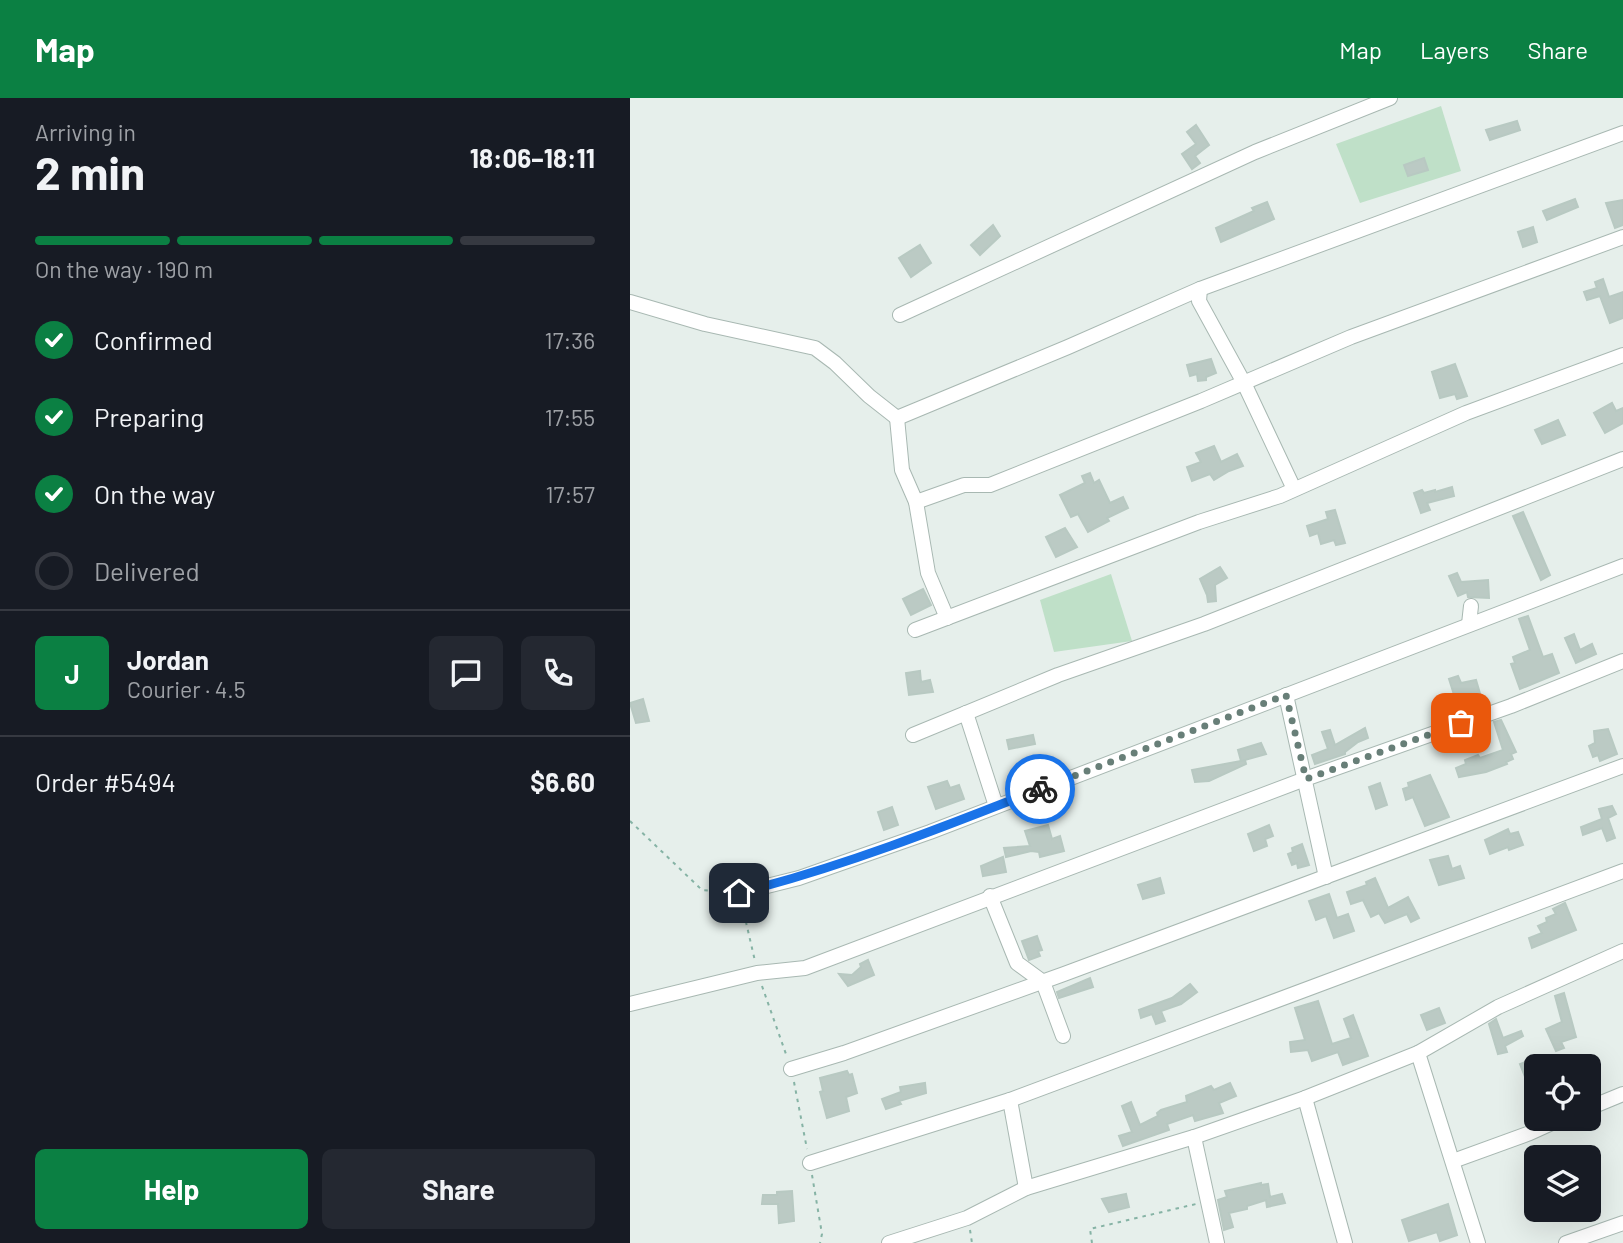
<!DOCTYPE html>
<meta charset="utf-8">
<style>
:root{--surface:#171b24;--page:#242831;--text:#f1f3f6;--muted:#9ea1a6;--line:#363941;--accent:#0b8043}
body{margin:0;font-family:Barlow,sans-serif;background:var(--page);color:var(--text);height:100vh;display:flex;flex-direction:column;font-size:26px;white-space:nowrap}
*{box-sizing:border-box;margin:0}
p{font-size:23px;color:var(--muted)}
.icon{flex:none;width:38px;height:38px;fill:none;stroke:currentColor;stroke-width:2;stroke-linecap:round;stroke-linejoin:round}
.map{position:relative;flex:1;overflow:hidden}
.details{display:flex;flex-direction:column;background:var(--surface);width:630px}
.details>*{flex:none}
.fabs{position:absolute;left:894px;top:956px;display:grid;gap:14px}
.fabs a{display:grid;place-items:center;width:77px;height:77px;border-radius:10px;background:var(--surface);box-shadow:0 7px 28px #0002;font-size:35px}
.pin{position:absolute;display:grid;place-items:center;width:60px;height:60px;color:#fff;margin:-30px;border-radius:14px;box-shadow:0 4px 10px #0006}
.courier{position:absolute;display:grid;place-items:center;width:70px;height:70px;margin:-35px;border:5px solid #1a73e8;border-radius:50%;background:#fff;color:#222;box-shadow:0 2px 9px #0007}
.overview em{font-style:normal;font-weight:700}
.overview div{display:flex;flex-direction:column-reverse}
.overview{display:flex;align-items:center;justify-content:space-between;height:119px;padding:0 35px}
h1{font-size:46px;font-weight:700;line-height:52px}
.bar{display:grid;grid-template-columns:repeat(4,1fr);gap:10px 7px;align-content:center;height:84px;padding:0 35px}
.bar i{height:9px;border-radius:5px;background:var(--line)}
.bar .selected{background:var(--accent)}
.bar p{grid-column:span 4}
.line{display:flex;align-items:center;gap:18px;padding:0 35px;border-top:2px solid var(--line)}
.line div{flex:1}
.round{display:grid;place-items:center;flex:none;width:74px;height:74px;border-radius:10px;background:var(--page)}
ol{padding:0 35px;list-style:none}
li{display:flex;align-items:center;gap:21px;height:77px}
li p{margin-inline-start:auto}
li .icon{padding:7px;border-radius:50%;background:var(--accent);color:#fff;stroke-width:4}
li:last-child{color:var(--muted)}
li i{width:38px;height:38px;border:4px solid var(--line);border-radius:50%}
.primary-button{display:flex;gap:14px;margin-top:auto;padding:14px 35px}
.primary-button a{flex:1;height:80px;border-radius:10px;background:var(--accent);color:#fff;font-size:28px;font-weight:700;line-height:80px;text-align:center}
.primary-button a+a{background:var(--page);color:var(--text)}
header{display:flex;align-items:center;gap:42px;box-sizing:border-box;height:98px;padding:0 35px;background:var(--accent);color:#fff}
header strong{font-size:33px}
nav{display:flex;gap:38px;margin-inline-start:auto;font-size:24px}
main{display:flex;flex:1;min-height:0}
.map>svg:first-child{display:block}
</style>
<header>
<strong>Map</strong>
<nav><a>Map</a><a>Layers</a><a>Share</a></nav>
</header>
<main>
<section class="details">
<div class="overview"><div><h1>2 min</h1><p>Arriving in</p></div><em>18:06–18:11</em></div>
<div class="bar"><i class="selected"></i><i class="selected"></i><i class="selected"></i><i></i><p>On the way · 190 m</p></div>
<ol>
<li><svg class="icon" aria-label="check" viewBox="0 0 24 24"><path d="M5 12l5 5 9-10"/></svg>Confirmed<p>17:36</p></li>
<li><svg class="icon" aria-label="check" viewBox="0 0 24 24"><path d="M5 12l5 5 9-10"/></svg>Preparing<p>17:55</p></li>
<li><svg class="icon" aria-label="check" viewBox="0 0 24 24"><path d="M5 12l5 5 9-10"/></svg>On the way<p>17:57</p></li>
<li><i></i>Delivered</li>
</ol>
<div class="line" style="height:126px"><b class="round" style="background:var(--accent);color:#fff">J</b><div><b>Jordan</b><p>Courier · 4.5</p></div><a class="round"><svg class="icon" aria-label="chat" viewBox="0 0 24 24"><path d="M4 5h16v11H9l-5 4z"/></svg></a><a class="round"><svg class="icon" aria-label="phone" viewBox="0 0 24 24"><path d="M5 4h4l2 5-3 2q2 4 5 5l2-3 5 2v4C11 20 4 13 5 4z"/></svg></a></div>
<div class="line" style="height:91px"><div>Order #5494</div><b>$6.60</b></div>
<div class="primary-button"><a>Help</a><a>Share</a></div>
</section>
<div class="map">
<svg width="993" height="1145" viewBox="0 0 993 1145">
<rect width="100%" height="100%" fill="#e6efeb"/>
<g fill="#bfe0c8">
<polygon points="811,8 831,73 730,105 706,46"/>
<polygon points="481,476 502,543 424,554 410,502"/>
</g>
<g fill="#bbcac4" stroke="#b8c9c2" stroke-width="2">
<polygon points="887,23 890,32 860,42 856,32"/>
<polygon points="566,27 579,47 565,58 570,65 562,71 552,56 566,46 557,34"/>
<polygon points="794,60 798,72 778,78 774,67"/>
<polygon points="945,101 948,109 917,122 913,113"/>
<polygon points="993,102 993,127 985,130 976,105"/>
<polygon points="637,104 644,121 591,144 586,130 624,113 622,110"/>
<polygon points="363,127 370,138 350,157 341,147"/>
<polygon points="903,129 907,144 893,149 888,134"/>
<polygon points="290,147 301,165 281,179 269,160"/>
<polygon points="973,181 979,199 993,194 993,220 980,225 970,198 957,202 954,194 967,190 965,184"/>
<polygon points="581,261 586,275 576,279 576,282 568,283 567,276 560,278 557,267"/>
<polygon points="825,266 837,298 827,301 825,296 810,300 802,274"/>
<polygon points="982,305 986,313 993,310 993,325 975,335 964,315"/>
<polygon points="928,322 935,337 912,346 905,332"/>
<polygon points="584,348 591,364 607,356 613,368 599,373 584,382 580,376 562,383 557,369 571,364 566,355"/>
<polygon points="460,375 464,385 469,382 480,405 493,399 498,410 477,420 479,423 458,434 448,416 441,419 430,397 455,385 452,378"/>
<polygon points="822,389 824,398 797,405 800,412 791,415 784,395 792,392 794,395 805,392 805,394"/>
<polygon points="705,412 715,445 706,447 704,442 691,446 688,435 680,438 677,428 698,421 696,414"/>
<polygon points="893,414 920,477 911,482 883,418"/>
<polygon points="435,430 447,449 426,459 416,439"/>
<polygon points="590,469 597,480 585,487 586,503 578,504 577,497 570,481"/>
<polygon points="827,475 831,484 858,482 859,500 838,499 837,494 828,498 819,478"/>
<polygon points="293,491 301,507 281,517 273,501"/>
<polygon points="898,518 913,559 922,556 929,575 890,591 881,566 885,565 883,559 900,552 889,521"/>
<polygon points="944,536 950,552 962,546 966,556 946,565 935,540"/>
<polygon points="290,573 291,584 300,582 303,594 279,597 276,575"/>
<polygon points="828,578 831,585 846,582 851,599 826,603 819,581"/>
<polygon points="13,601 19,623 6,625 0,605"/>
<polygon points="871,622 886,654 881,656 883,661 876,664 877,666 856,674 829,679 826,670 836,666 835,662 848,657 850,660 873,652 864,624"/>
<polygon points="735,630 738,640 728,644 715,654 715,656 685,666 682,657 698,651 692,634 700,632 705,647"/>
<polygon points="978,631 987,656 970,663 968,657 963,659 959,648 965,645 964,633"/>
<polygon points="403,637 405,646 379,651 377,642"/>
<polygon points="631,645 636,656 611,663 615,662 616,666 579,683 565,684 562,672 611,663 608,652"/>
<polygon points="800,677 819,719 795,728 783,699 776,702 773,691 779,689 778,685"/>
<polygon points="317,683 320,690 329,687 334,701 306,711 298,689"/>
<polygon points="750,685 757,707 746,711 739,689"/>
<polygon points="982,708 986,716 978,720 985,740 977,743 972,730 953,737 951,729 972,721 969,711"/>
<polygon points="262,709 268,727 254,732 248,714"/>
<polygon points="418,727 422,741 430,738 434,753 410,759 409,754 401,753 376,759 374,750 400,748 395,733"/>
<polygon points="639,727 643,738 635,741 637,748 624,753 618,736"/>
<polygon points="878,731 880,736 888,734 893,747 879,752 878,749 860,756 855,742"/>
<polygon points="672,746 679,767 668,770 667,765 662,767 658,756 663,754 662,750"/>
<polygon points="818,758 822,771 830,768 834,780 809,787 800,762"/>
<polygon points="373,759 376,774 353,778 351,768"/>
<polygon points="530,780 534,795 513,801 508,787"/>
<polygon points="745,780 758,810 778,799 789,820 781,824 777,816 755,825 749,815 741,819 733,802 721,806 717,794 737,787 736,784"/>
<polygon points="699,796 707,820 718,816 724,833 704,840 696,818 686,822 679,803"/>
<polygon points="935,805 946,832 902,850 899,840 912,835 908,828 917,824 916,820 926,816 923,811"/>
<polygon points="407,838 412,852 408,853 410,858 399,862 392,843"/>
<polygon points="238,862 244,877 218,888 209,876 222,877 231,869 230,866"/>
<polygon points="460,880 463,889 429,900 427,894"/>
<polygon points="560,886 567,894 551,906 531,913 535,923 526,926 522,916 511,920 509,912 542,900"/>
<polygon points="934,895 946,939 931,944 934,950 926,953 916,931 932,924 925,898"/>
<polygon points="688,903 702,946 721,940 714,921 723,917 738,958 713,967 708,954 682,963 678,952 661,954 660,944 675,942 665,910"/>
<polygon points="809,910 815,925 797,932 791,917"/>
<polygon points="866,921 873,940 891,933 893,938 875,948 877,954 868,956 859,926"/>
<polygon points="904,961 906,961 906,986 899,989 890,966"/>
<polygon points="217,973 219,977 222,976 227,995 216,999 219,1013 197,1020 190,994 193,993 190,980"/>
<polygon points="295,985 296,995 269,1003 271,1006 256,1011 252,1001 271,994 270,989"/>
<polygon points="600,985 606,998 589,1005 593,1015 565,1023 563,1017 537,1026 539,1032 493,1048 489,1038 502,1034 492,1008 501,1004 510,1027 528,1018 527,1015 531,1012 557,1004 556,998 581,988 584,992"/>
<polygon points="631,1085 631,1087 638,1086 640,1099 652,1096 655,1105 637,1109 636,1102 617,1108 617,1111 599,1115 603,1129 594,1132 588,1102 597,1099 595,1093"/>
<polygon points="162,1093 164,1123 149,1125 148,1106 132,1106 133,1097 147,1097 147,1094"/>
<polygon points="496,1096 499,1109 479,1114 472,1101"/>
<polygon points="818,1106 827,1137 810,1143 807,1134 779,1143 772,1122"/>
</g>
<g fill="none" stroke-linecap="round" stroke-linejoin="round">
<g stroke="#a8b8b2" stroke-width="16">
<g id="minor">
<polyline points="570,191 569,203 614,285 664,391"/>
<polyline points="0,204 75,226 185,250 205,265 239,298 267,320 438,249 570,191 993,35"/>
<polyline points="270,217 625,54 760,0"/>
<polyline points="267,320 272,372 286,404 298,475 317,520"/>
<polyline points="286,404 334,387 360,387 571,303 721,239 993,139"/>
<polyline points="839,526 841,508"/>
<polyline points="285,532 569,424 650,398 836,315 993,257"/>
<polyline points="656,597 696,779"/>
<polyline points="336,615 366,708"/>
<polyline points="283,637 428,577 574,526 993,361"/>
<polyline points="109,795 169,780 300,734 993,468"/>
<polyline points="360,798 387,865 413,884 433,938"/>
<polyline points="0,906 127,875 175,870 675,681 881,608 993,563"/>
<polyline points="161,971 214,955 434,876 993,668"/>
<polyline points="675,1000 715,1145"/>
<polyline points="380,1002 396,1090"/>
<polyline points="959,1010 993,996"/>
<polyline points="564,1039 587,1145"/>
<polyline points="823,1063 900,1035 933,1020"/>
<polyline points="180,1065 380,1002 993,773"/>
<polyline points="259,1145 337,1120 396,1090 564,1039 675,1000 788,955"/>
<polyline points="848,1145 788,955 868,909 993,853"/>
<polyline points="936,1145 993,1125"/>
</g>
</g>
<g stroke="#86b3a5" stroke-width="2" stroke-dasharray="3.5 5" stroke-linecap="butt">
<polyline points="0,723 72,792 98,794"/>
<polyline points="112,807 125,863"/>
<polyline points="132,888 157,959"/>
<polyline points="164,984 177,1051"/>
<polyline points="182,1077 192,1136 190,1145"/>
<polyline points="340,1132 342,1145"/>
<polyline points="462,1145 460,1131 566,1106"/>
</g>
<use href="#minor" stroke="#fff" stroke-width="14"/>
</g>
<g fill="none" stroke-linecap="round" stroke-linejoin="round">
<polyline stroke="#687f78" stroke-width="7" stroke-dasharray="0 12.6" points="410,691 656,597 676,681 831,625"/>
<path stroke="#1a73e8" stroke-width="9" d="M109,795C212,769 311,730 410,691"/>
</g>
</svg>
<div class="fabs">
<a><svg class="icon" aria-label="locate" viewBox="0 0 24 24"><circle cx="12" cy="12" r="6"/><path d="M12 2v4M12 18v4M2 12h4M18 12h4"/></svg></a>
<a><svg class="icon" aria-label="layers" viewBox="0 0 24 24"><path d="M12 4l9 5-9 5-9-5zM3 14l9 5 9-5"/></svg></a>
</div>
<div class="pin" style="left:831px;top:625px;background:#ea580c"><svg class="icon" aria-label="bag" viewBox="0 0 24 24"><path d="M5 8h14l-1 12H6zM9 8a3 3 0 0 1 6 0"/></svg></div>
<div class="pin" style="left:109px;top:795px;background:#1f2937"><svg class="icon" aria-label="home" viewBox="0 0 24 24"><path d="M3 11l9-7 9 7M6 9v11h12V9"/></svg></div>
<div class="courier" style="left:410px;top:691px"><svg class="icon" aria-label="bike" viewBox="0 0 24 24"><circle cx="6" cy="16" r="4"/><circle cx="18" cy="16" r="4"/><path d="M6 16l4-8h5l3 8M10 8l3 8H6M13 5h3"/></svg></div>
</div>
</main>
